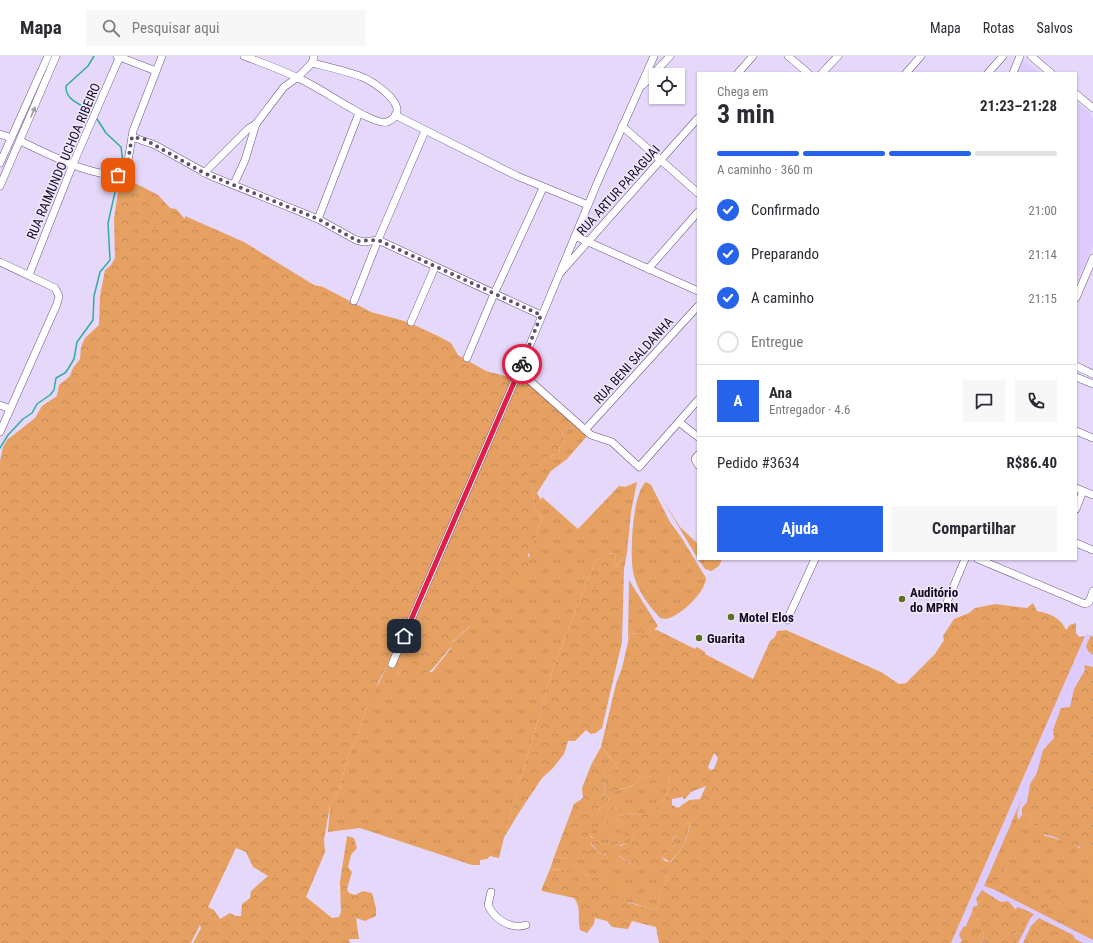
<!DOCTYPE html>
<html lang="pt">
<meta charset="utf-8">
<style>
:root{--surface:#fff;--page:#f7f7f7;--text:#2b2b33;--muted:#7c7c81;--line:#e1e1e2;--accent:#2563eb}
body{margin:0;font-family:"Roboto Condensed",sans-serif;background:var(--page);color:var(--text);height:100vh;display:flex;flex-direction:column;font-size:15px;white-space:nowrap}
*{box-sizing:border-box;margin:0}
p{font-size:13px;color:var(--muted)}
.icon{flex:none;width:22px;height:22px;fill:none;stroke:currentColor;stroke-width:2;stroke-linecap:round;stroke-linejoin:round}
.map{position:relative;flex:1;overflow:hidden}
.drawer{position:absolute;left:697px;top:16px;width:380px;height:488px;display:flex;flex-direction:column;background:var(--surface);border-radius:0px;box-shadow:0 1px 3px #0004}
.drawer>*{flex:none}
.controls{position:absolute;left:649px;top:12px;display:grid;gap:8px}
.controls a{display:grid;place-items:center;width:36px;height:36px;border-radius:0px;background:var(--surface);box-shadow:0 1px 3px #0004;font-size:20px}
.pin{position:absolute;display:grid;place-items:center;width:34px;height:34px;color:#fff;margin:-17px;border-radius:8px;box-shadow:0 2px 6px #0006}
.courier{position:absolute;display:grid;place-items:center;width:40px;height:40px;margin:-20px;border:3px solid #e11d48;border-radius:50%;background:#fff;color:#222;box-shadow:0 1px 5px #0007}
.summary em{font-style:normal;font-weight:700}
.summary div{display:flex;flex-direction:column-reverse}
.summary{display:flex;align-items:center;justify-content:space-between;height:68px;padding:0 20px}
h1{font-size:26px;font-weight:700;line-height:30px}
.bar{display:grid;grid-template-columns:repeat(4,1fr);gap:6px 4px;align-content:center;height:48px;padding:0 20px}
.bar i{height:5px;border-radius:3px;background:var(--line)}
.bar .on{background:var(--accent)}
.bar p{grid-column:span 4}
.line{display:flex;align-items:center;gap:10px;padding:0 20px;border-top:1px solid var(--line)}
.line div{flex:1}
.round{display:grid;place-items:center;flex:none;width:42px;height:42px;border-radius:0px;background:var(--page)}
ol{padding:0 20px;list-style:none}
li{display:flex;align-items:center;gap:12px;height:44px}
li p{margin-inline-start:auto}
li .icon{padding:4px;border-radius:50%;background:var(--accent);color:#fff;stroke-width:4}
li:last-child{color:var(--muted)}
li i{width:22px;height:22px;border:2px solid var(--line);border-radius:50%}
.button{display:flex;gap:8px;margin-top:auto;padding:8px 20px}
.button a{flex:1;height:46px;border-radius:0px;background:var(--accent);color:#fff;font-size:16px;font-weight:700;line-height:46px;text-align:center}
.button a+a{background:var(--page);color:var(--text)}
header{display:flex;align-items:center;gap:24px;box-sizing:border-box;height:56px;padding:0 20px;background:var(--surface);border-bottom:1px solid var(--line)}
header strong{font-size:19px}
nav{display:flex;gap:22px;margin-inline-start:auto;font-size:14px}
.search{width:280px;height:36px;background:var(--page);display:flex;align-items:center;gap:10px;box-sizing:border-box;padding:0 14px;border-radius:0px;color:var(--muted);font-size:15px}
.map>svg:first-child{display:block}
</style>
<header>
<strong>Mapa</strong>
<div class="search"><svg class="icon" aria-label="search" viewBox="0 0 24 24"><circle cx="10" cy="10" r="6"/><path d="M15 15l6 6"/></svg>Pesquisar aqui</div>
<nav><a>Mapa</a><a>Rotas</a><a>Salvos</a></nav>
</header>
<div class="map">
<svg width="1093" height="887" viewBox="0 0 1093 887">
<defs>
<pattern id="grass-tufts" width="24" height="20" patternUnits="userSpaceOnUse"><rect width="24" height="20" fill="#e6a162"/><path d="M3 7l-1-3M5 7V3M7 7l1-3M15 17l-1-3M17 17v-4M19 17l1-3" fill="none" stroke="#c48955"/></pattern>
<pattern id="forest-crowns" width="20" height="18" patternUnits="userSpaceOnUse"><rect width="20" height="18" fill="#e6a162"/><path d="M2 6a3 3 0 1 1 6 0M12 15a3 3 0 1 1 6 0" fill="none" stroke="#c48955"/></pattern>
</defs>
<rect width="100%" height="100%" fill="#e5d8fa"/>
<g fill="#decbfd">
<polygon points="1025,5 1041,17 1016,17 1021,6"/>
<polygon points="1076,45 1090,57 1093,63 1093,190 1076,229"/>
<polygon points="1086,577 1093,581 1093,887 951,887"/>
</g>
<g fill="url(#grass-tufts)">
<path d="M579,370L588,379L567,403L551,415L537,437L541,444L542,441L578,473L619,430L625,431L637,426L631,456L627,497L614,513L616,499L610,497L599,502L595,506L554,609L506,773L499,802L490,800L487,803L480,804V809H472L360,772L328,776L330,749L339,733L348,701L360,674L366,651L388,609L396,613L399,619L432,616L451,592L447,588L454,585L515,528L530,499L528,497L530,491L532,493L542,461C531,450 534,448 533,434C533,430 528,424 526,419L549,401L560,397L559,392L565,387L562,377L568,373Z"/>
<path d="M646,426L651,429L670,466L681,481L706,522C705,537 681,559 667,563L660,562C649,550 638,535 634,520C629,503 632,437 646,426Z"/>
<polygon points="661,441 680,471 698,488 698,503"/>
<polygon points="698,503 722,503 719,510 711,515 705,513"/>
<polygon points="629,524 658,570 654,574 651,574 648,579 630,577 628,584"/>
<path d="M601,691L615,707L617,713L610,722V737C620,731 634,735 640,721L668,719L670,723C668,741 664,746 650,758L646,757L642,759L632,757L622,760L615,751L610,750L607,755C614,764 622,767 634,768L628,771L633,779L636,780L637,782L634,781L630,787L620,789L619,800L637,812H663L669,815L659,843L657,854C646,852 637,847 626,846C617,823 573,813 550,813L554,801L569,803L590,787L599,797L606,799L617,788L609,778L611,782L609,787L604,789L589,779L596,770H601L598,753L607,749L609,742L605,741C602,730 610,709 592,707Z"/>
<path d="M1022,742L1017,757L1018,764L1022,759L1027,758L1034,770L1039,771L1045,780C1061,782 1076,794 1093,794V884L993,833L984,830Z"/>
<path d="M690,766C688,782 682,795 670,806L662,801L674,788L672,782L676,781L682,774V770Z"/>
<polygon points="1021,852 1034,858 1030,863 1018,887 1013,887 1013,879 1017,877 1029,859"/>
<polygon points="972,856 977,859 978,867 984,879 982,887 981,887 979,878 976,877 967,878 969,872 966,870"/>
</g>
<g fill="url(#forest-crowns)" fill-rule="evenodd">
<path d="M125,122L158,139L170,152L176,153L185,163V160L244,186L314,229L323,231L371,256L408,266L440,281L451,287L458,299L486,315L529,326L579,370L568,373L562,377L565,387L559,392L560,397L549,401L527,419C528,424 533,430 533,434C534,448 531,450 542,461L532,494L530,492L528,497L530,512L524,524L515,528C510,542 490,557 478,566C475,568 472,568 470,570C462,576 457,584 448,588L451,591C440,602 424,632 404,623C399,620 399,617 396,614C394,612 390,610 388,609L378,626L374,641L366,651L360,674L348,701L339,733L330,749L324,784L325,796L306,841L332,862L339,861L341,856L340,826L347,780L354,782L357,792L351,799L348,811L352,816L347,833L349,837L355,839L363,835L372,837L376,852V860L365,865L356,862L359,883H349L350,887H193L201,872L200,869L191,887H0V405L3,391L7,384L35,362L42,350L57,340L59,329L70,320L73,312L80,303L81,291L85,282L99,269L100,240L105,214L111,209L115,202L114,163L119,129ZM236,792L246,796L253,811L268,820L251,835L250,842L242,848L241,860H236L230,857L220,863L214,854L208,851Z"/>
<polygon points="600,495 616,499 615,512 627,497 624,513 622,586 602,672 596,677 591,678 586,674 575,685 568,685 564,698 553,712 542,722 518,758 503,783 554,609 595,506 599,502"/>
<path d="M1033,547L1037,555C1049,557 1061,562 1066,574L1070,569L1076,567V577L1079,581L1085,580L951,887H659L656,871L632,865L628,873L612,871L607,865L595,862L594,868L587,877L580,874C577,862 582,852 574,842L542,835V832L550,813L578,815L586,819L609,822L618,830L626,846L657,854L659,843L669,815L663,812H637L614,796V792L629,787L630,783L636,781L633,779L628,781L623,778L621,773L632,768L629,769L611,761L607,755L610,750L615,751L622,760L632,757L642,759L646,756L650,757C664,746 668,741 670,723L668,720L640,721C634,735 620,730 610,738V722L612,716L617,713L615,707L601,691L616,628L622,612L630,577L636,578L641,574L642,578L648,579L651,574H657L695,593L697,591L705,596V598L753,623L770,585L775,581L777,575L786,574L881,616L899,628L906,627L935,598L944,584L943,580L954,563L969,557L975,552L995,548L1027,552ZM714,697L718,702L714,713L710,714L708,711ZM706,730L700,743L689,744L678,752L672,749V743L683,741L684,744L691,736ZM690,766C689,782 681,795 671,806L665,805L662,801L674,788L672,782L682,778V770Z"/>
<polygon points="1091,579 1093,581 1093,599 1088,595 1086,590"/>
<path d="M1084,609L1093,611V794L1086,795L1078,790L1074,792C1068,789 1062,786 1057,782C1050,779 1045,780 1039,775V771L1034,770L1027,758L1022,759V752L1027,746L1030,728L1037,717L1043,694L1054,682L1053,674L1061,652L1070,651L1074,633L1085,614Z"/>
<path d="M592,707C610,709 602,730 605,741L609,742L607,749L598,753L600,761H606L608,764L606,768L596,771L589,779L592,782L600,781L599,785L604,789L609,787L611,782L604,772H612L617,777V788L607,799L599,797L591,787L589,799L576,804L554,801L574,748L583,742L582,732Z"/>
<path d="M997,802L1000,803L1003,813L1008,816L1012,809L1016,811L1015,815L1022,823L1020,827L1027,831V833L1023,836L1027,842L1028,838L1033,834L1034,840L1037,841L1045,837L1046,840L1051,838L1052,830L1060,828L1063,831L1056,837L1059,839V837L1069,835L1067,843L1059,850L1052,849L1051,853L1044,855L1028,847L1027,843L1024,844L1021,840C1013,843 1010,837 1004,833C996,827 987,825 996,814H998L996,808Z"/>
<polygon points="982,834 1001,846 1008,845 1016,854 1017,851 1021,852 1029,859 1023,872 1013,879 1013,887 982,887 984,879 978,867 977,859 972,856 973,851 978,849 976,843"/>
<polygon points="1039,862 1073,879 1075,883 1083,887 1023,887 1031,870"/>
<polygon points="967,870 970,873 968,877 972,875 979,878 981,887 959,887 962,885 959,879 963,871"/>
</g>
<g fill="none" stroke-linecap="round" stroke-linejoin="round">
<g stroke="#31ad9d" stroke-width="1.5">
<path d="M91,56C82,48 65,45 66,30L88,10L94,0"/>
<polyline points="97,63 106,77 121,91 123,106 120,114"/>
<polyline points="0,392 8,379 23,363 32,357 37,348 50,339 54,334 56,322 65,317 68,313 74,303 77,286 93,264 94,240 100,216 110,204 108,167 118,123"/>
</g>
<g stroke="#6b5788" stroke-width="8">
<g id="minor">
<polyline points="117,0 156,15"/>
<path d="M244,0C262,7 280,13 298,22C316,30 333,42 351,52C357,56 381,69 387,66C416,54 375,26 362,21C346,15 328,11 312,7"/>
<polyline points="788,0 808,17"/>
<polyline points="1031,0 1051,17"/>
<polyline points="738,17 753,0"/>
<polyline points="822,17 838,0"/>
<polyline points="906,17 921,0"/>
<polyline points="988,17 1003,0"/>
<polyline points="1013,17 1020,0"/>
<polyline points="643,29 670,0"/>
<polyline points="1076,38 1093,52"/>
<polyline points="395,59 517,120 588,149"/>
<polyline points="622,70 698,137"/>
<polyline points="0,78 11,82"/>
<polyline points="132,81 155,89 211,120 318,163 356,184 364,186 378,184 541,259"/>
<path d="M20,85C45,96 99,126 126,117L133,75L162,0"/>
<polyline points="0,107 48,0"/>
<polyline points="204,117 248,73 256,68"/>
<polyline points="234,128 245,104 256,68 284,31 298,21 312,7 314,0"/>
<polyline points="0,130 56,0"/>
<polyline points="318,163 359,57"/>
<polyline points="575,180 698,235"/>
<polyline points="0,206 55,232 59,240 57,248 0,376"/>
<polyline points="648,213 698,156"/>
<polyline points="561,216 698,62"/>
<polyline points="29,219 73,108 120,0"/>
<polyline points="1076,242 1093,202"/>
<polyline points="354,245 378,184 425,75"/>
<polyline points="411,266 435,211"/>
<polyline points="467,302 494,238 543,132"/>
<polyline points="1076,310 1093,318"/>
<polyline points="519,315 591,379 612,386 639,411 698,344"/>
<polyline points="1076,321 1093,328"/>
<polyline points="0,349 10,353"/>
<polyline points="679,366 698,381"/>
<polyline points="585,374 698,250"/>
<polyline points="1076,375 1093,382"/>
<polyline points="698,399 695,403 698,409"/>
<polyline points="1076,432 1093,439"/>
<polyline points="1076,453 1083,435"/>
<polyline points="1076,487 1093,494"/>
<polyline points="978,503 1085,548 1089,546 1093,535"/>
<polyline points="947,546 965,503"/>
<polyline points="787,564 815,503"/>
<polyline points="392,608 519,315 598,125 654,0"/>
<path d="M491,836L488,849C494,863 511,874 526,869"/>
</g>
</g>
<use href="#minor" stroke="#fff" stroke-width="7"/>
</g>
<defs><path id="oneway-solid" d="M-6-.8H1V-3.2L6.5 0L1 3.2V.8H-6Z"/></defs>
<use fill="#a19ea6" href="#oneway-solid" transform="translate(33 56) rotate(-67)"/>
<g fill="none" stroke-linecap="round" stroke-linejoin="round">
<polyline stroke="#5e536c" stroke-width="4" stroke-dasharray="0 7.2" points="118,119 126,117 132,81 144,83 204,117 318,163 358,185 378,184 541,259 522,308"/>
<polyline stroke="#e11d48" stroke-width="5" points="404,580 522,308"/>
</g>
<g fill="#5d7120" stroke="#f0e8ff" stroke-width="1.5">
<circle cx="902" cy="543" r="4"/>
<circle cx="731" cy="561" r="4"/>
<circle cx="699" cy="582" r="4"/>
</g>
<g text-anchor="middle" stroke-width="3" stroke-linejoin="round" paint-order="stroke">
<g font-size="13" fill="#150c20" stroke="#f0e8ff">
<text transform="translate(63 105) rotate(-67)" y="5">RUA RAIMUNDO UCHOA RIBEIRO</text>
<text transform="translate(618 134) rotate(-48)" y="5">RUA ARTUR PARAGUAI</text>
<text transform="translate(633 304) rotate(-48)" y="5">RUA BENI SALDANHA</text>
</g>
<g font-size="13" font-weight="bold" fill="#150c20" stroke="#f0e8ff" text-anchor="start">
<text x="910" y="541">Auditório<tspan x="910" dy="15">do MPRN</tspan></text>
<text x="739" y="566">Motel Elos</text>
<text x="707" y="587">Guarita</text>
</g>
</g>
</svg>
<div class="controls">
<a><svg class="icon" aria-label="locate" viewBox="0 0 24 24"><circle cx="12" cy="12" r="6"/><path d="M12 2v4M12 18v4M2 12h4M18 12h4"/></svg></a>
</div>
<div class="pin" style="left:118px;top:119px;background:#ea580c"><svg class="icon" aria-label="bag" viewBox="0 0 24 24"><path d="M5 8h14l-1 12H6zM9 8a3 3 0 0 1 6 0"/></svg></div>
<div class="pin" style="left:404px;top:580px;background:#1f2937"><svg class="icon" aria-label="home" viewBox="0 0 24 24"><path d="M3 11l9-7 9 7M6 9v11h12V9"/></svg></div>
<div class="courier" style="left:522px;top:308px"><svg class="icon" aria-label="bike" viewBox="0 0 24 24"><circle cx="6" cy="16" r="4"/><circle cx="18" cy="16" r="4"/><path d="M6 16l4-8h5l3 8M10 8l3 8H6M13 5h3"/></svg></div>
<section class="drawer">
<div class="summary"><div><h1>3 min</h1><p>Chega em</p></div><em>21:23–21:28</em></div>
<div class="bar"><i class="on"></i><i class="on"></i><i class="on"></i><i></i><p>A caminho · 360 m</p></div>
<ol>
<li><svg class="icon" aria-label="check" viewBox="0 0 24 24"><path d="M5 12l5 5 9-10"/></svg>Confirmado<p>21:00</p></li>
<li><svg class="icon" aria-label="check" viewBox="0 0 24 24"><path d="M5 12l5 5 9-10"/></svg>Preparando<p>21:14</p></li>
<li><svg class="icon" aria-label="check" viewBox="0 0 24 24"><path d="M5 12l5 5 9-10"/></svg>A caminho<p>21:15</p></li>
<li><i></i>Entregue</li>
</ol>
<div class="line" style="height:72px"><b class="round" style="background:var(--accent);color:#fff">A</b><div><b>Ana</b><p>Entregador · 4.6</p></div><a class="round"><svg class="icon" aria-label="chat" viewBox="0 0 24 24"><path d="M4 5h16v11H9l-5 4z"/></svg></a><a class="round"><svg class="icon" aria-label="phone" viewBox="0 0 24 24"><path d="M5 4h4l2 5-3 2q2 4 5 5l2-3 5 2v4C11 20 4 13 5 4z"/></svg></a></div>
<div class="line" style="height:52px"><div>Pedido #3634</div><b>R$86.40</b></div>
<div class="button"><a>Ajuda</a><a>Compartilhar</a></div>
</section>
</div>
